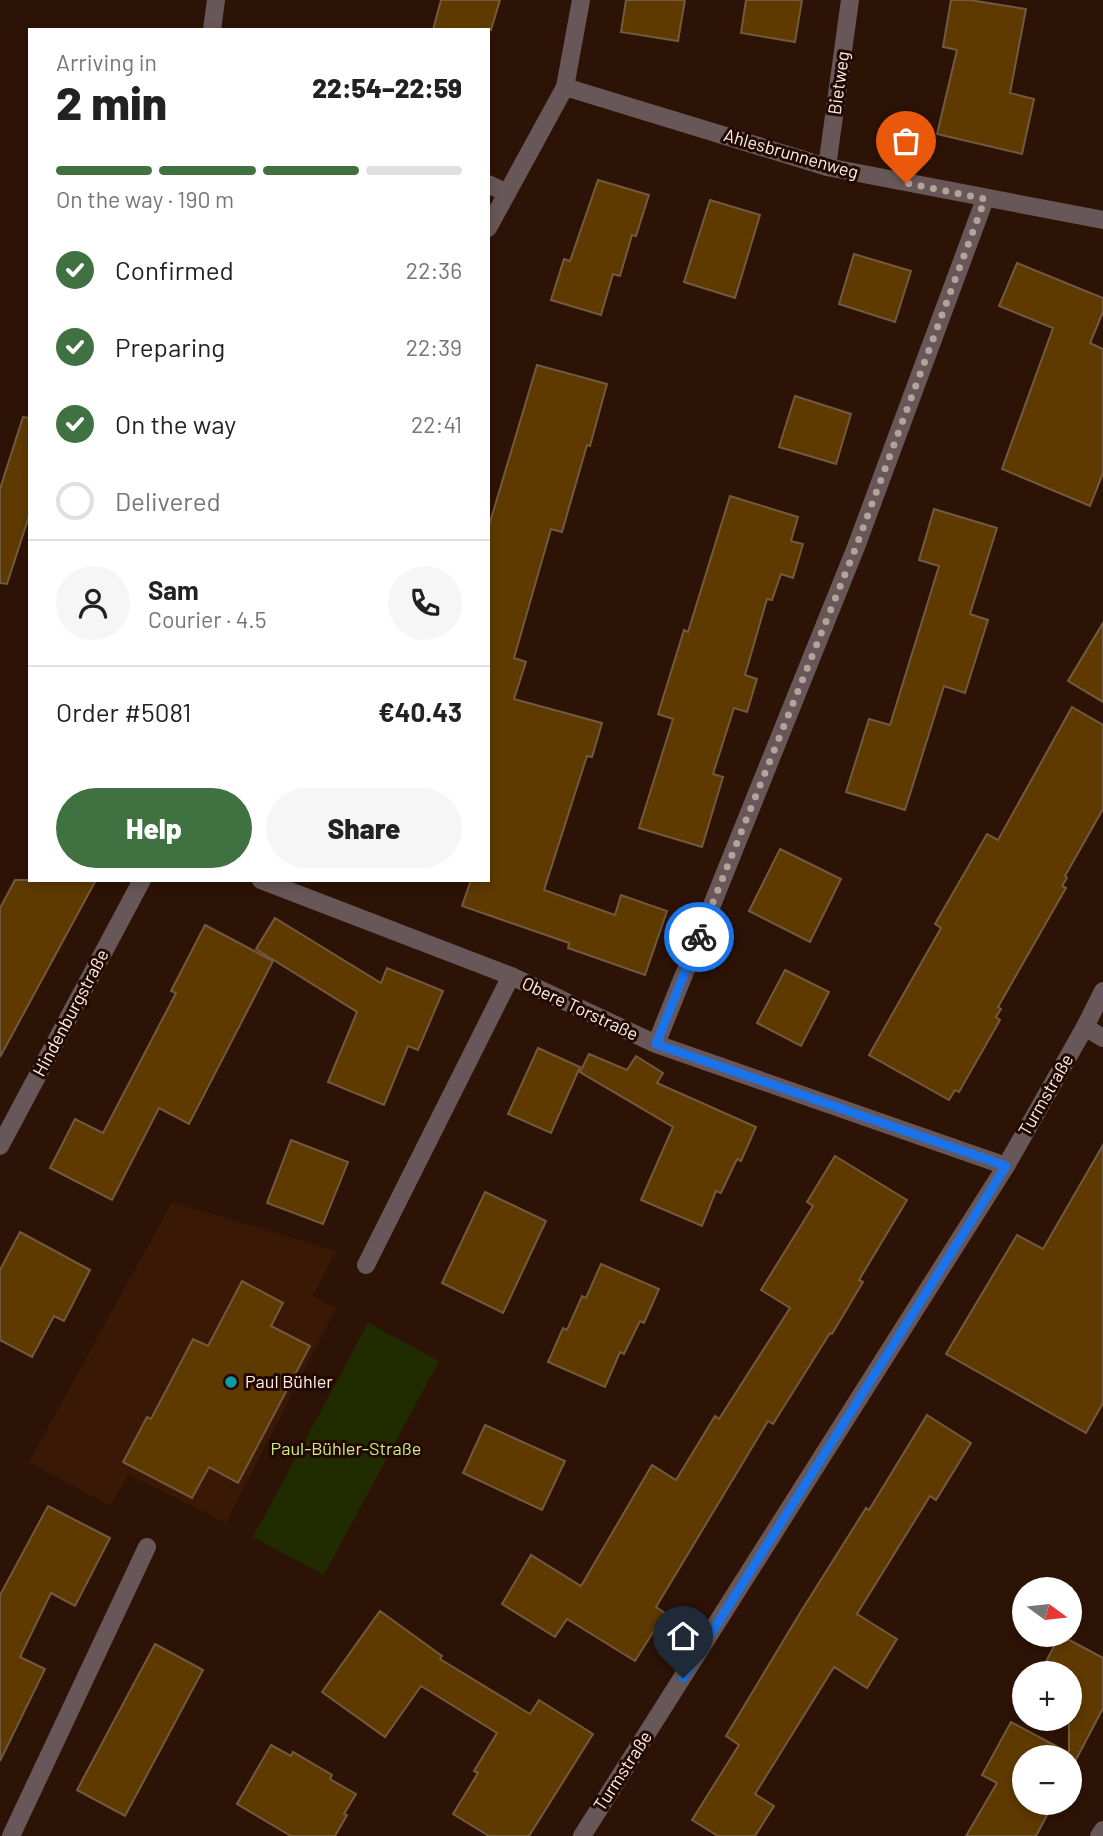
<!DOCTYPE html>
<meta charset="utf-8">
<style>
:root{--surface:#fff;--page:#f6f6f6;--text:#222;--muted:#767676;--line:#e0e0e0;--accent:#407241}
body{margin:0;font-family:Barlow,sans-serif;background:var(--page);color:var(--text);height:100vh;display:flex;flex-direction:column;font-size:26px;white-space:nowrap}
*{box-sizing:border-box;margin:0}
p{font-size:23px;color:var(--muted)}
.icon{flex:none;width:38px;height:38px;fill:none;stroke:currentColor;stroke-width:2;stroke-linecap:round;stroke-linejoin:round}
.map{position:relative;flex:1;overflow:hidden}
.side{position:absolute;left:28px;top:28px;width:462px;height:854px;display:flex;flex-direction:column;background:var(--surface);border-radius:0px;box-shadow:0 4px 10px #0003}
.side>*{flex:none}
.needle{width:46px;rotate:105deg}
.fabs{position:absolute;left:1012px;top:1577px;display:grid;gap:14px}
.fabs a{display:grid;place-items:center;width:70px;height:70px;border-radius:50%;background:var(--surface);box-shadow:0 4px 10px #0003;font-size:35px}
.pin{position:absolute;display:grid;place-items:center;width:60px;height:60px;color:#fff;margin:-72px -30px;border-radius:50% 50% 50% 0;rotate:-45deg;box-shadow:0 0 7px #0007}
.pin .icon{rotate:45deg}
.courier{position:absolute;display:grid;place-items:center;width:70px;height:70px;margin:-35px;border:5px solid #1a73e8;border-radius:50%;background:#fff;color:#222;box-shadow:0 2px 9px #0007}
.overview em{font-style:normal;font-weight:800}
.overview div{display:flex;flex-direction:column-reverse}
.overview{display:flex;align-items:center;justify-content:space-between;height:119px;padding:0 28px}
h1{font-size:46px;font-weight:800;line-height:52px}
.bar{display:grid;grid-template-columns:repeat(4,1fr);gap:10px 7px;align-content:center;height:84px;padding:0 28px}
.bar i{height:9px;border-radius:5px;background:var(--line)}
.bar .selected{background:var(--accent)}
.bar p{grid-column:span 4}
.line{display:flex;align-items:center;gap:18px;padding:0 28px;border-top:2px solid var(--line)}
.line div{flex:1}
.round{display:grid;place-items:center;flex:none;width:74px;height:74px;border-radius:37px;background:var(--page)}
ol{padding:0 28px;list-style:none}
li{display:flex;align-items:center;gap:21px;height:77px}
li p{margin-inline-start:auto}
li .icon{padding:7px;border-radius:50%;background:var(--accent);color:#fff;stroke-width:4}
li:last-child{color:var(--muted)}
li i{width:38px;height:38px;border:4px solid var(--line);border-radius:50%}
.button{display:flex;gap:14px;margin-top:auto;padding:14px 28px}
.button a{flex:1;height:80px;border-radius:42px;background:var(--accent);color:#fff;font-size:28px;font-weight:800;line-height:80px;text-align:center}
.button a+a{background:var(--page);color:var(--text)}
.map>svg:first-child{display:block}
</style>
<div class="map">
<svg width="1103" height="1836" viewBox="0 0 1103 1836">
<rect width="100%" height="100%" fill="#2d1305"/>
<polygon fill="#391806" points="172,1202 336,1251 313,1296 336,1308 226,1523 128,1475 110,1506 29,1462"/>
<polygon fill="#202c00" points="368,1323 439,1361 324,1575 253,1537"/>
<g fill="#5f3a00" stroke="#715a40" stroke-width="2">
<polygon points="441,0 500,0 491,30 433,30"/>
<polygon points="626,0 685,0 678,41 621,32"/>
<polygon points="746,0 802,0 795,42 741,33"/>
<polygon points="951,0 970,0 1026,9 1010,93 1034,99 1022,154 937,134 957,50 943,47"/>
<polygon points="598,180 649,195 636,236 632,235 620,276 613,274 601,315 551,300 564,259 570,261"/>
<polygon points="710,200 760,215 735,298 684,282"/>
<polygon points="854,254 911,271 895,322 839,304"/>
<polygon points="1017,263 1103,298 1103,312 1090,343 1103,349 1103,473 1090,506 1002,469 1053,328 999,306"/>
<polygon points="537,365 607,384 590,446 587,445 562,532 551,529 514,658 526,662 514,699 602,723 592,757 587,756 544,890 615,915 621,895 667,911 645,975 568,948 569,943 462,906 471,880 488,880 488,529"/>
<polygon points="795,396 851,414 836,464 779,447"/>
<polygon points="23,417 30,418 30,513 7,584 0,583 0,489"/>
<polygon points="730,496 798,517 791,541 803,544 793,578 781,574 772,600 767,599 745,675 757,679 747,712 734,708 713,774 723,777 702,847 639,828 673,719 658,714 684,630 688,632"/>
<polygon points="934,509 997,528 970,614 988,620 965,693 944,686 905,810 846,792 869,719 890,725 939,566 919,560"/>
<polygon points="1103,623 1103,702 1068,681"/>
<polygon points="1072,707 1103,725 1103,809 1065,876 1067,878 1062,886 1066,888 998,1007 1001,1009 996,1017 1000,1020 959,1092 955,1090 949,1100 869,1055 941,928 935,924 987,834 998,840"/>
<polygon points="780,849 841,879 810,942 749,911"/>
<polygon points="15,880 96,880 0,1057 0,908"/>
<polygon points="275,918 381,983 387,968 443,991 418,1050 408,1046 384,1105 328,1082 357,1012 256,949"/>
<polygon points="205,925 273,961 189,1124 159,1108 112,1200 50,1168 75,1119 103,1133 176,993 171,991"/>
<polygon points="785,970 829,992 801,1046 757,1023"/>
<polygon points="538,1048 580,1067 551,1133 508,1114"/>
<polygon points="589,1054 627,1070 636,1056 663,1073 657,1083 756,1127 741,1161 737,1159 721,1193 716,1191 702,1226 641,1200 673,1127 580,1072"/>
<polygon points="291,1140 348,1162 323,1224 267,1203"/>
<polygon points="1103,1145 1103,1403 1086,1433 946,1354 1017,1235 1043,1249"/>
<polygon points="835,1156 907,1200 859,1280 863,1282 832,1334 830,1333 773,1424 768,1421 656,1607 665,1613 635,1661 567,1619 555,1637 502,1604 531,1555 581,1586 652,1465 676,1480 715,1416 719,1419 790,1308 761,1290 813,1206 807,1202"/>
<polygon points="485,1192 546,1221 503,1313 442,1283"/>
<polygon points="20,1232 90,1270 64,1321 54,1316 32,1357 0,1340 0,1270"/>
<polygon points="601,1264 659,1289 644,1323 640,1321 624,1354 620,1352 605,1387 548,1362 563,1328 567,1330 582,1296 586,1298"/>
<polygon points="242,1281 283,1303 271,1326 310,1346 238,1483 209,1467 192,1498 123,1462 147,1417 151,1419 193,1339 208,1346"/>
<polygon points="927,1415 971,1443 936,1500 930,1496 857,1614 897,1639 867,1688 834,1667 755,1794 774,1806 755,1836 718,1836 692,1820 739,1745 726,1736 800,1613 866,1508 869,1510"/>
<polygon points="485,1425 565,1461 542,1510 463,1473"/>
<polygon points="48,1506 110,1538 75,1606 51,1593 20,1657 45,1669 0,1761 0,1595"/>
<polygon points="380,1611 442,1656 440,1659 530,1714 539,1700 593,1734 529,1836 489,1836 453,1814 478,1773 474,1771 497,1733 421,1686 385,1737 322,1692"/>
<polygon points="1060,1635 1103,1658 1103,1708 1069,1773 1069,1757 1024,1757 1024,1802 1054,1802 1036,1836 966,1836 997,1783 982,1775 1011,1722 1069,1753 1069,1673 1040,1673"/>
<polygon points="155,1644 203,1670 125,1816 77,1790"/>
<polygon points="271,1745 291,1756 293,1752 332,1775 330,1779 356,1794 344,1814 347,1815 335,1836 291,1836 237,1804"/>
</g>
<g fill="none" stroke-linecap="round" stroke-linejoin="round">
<polyline stroke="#685759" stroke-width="18" points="366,1265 511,976"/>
<g stroke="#685759" stroke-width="18">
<polyline points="212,30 216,0"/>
<polyline points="565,87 827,167 1103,220"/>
<polyline points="827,167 850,0"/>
<polyline points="488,184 507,193"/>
<polyline points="488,228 565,87 581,0"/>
<polyline points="261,880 511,976 656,1044 1006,1166"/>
<polyline points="1085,1027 1103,1038"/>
<polyline points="656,1044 856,547 985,199"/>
<polyline points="0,1146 142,880"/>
<polyline points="11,1836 147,1547"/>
<polyline points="582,1836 1006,1166 1085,1027 1103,991"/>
<polyline points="1099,1836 1103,1830"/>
</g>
</g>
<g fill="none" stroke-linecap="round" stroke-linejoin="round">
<polyline stroke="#b6a299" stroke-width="7" stroke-dasharray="0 12.6" points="699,937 856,547 985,199 906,183"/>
<polyline stroke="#1a73e8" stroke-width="9" points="683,1678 1006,1166 656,1044 699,937"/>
</g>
<circle fill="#0f9aa8" stroke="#220900" stroke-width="2.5" cx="231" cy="1382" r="7"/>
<g text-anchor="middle" stroke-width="6" stroke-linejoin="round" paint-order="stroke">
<g font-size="18" fill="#ffefe8" stroke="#220900">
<text transform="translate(839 83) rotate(-82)" y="6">Bietweg</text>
<text transform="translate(791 154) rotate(16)" y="6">Ahlesbrunnenweg</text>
<text transform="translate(580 1009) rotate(25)" y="6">Obere Torstraße</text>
<text transform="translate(71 1013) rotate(-62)" y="6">Hindenburgstraße</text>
<text transform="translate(1046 1095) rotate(-60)" y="6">Turmstraße</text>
<text transform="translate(623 1771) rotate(-57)" y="6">Turmstraße</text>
</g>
<g font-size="18" fill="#ffefe8" stroke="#220900" text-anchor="start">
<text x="245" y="1388">Paul Bühler</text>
</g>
<g font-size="18" fill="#cbed86" stroke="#220900">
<text x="346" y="1455">Paul-Bühler-Straße</text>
</g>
</g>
</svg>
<div class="fabs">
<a><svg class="needle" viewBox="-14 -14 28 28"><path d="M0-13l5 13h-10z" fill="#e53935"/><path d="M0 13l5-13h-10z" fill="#767676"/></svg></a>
<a>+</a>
<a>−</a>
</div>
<div class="pin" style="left:906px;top:183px;background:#ea580c"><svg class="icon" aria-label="bag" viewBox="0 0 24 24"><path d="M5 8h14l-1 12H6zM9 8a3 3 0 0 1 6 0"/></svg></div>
<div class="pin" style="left:683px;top:1678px;background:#1f2937"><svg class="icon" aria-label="home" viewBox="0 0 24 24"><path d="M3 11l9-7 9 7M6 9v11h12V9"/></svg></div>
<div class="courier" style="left:699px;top:937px"><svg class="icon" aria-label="bike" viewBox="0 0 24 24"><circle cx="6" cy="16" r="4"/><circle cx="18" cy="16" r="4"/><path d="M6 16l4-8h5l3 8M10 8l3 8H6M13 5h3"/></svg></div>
<section class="side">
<div class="overview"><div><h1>2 min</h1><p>Arriving in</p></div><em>22:54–22:59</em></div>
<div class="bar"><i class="selected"></i><i class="selected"></i><i class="selected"></i><i></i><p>On the way · 190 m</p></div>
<ol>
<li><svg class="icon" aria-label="check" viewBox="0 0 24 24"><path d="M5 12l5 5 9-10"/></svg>Confirmed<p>22:36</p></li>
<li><svg class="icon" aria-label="check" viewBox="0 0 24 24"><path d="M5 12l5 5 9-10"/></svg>Preparing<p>22:39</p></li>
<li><svg class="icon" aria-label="check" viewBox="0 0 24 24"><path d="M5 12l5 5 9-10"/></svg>On the way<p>22:41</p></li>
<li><i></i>Delivered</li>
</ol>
<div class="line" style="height:126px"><a class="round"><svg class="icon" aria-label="person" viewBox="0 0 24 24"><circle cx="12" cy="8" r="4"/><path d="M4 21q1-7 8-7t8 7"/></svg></a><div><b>Sam</b><p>Courier · 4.5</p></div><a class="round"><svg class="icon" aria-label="phone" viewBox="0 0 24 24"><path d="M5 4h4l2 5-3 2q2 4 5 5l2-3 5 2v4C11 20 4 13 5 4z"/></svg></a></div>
<div class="line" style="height:91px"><div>Order #5081</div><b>€40.43</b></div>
<div class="button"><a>Help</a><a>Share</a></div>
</section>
</div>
